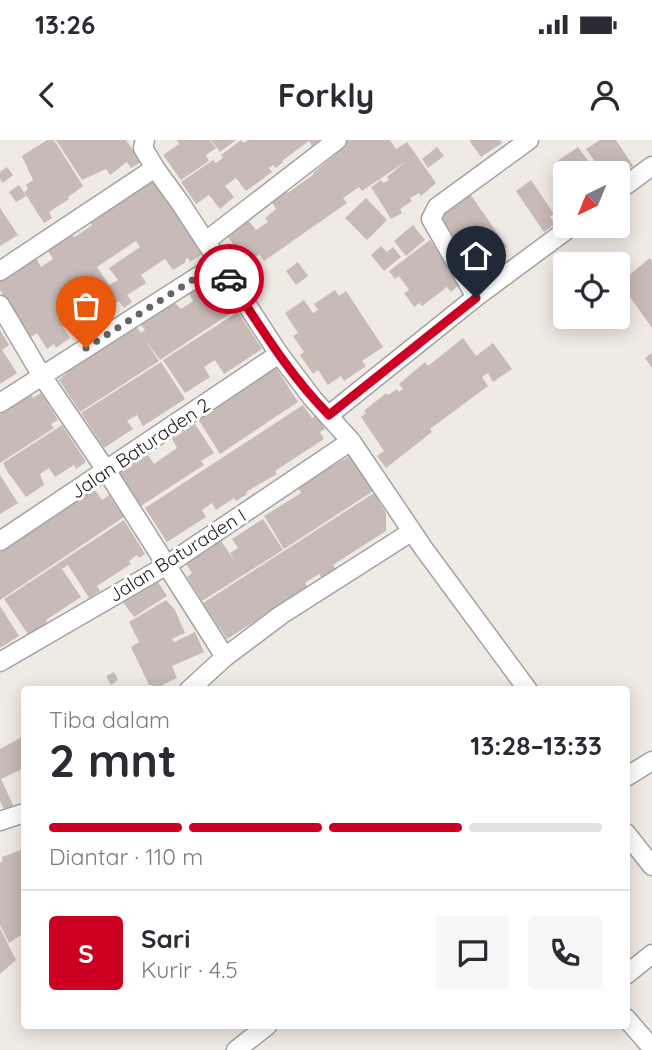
<!DOCTYPE html>
<html lang="id">
<meta charset="utf-8">
<style>
:root{--surface:#fff;--page:#f7f7f7;--text:#2b2b33;--muted:#7c7c81;--line:#e1e1e2;--accent:#cd0023}
body{margin:0;font-family:Quicksand,sans-serif;background:var(--page);color:var(--text);height:100vh;display:flex;flex-direction:column;font-size:26px;white-space:nowrap}
*{box-sizing:border-box;margin:0}
p{font-size:23px;color:var(--muted)}
.icon{flex:none;width:38px;height:38px;fill:none;stroke:currentColor;stroke-width:2;stroke-linecap:round;stroke-linejoin:round}
.map{position:relative;flex:1;overflow:hidden}
.side{position:absolute;left:21px;top:546px;width:609px;height:343px;display:flex;flex-direction:column;background:var(--surface);border-radius:7px;box-shadow:0 4px 18px #0003}
.side>*{flex:none}
.needle{width:46px;rotate:223deg}
.controls{position:absolute;left:553px;top:21px;display:grid;gap:14px}
.controls a{display:grid;place-items:center;width:77px;height:77px;border-radius:7px;background:var(--surface);box-shadow:0 4px 18px #0003;font-size:35px}
.pin{position:absolute;display:grid;place-items:center;width:60px;height:60px;color:#fff;margin:-72px -30px;border-radius:50% 50% 50% 0;rotate:-45deg;box-shadow:0 0 7px #0007}
.pin .icon{rotate:45deg}
.courier{position:absolute;display:grid;place-items:center;width:70px;height:70px;margin:-35px;border:5px solid #cd0023;border-radius:50%;background:#fff;color:#222;box-shadow:0 2px 9px #0007}
.headline em{font-style:normal;font-weight:700}
.headline div{display:flex;flex-direction:column-reverse}
.headline{display:flex;align-items:center;justify-content:space-between;height:119px;padding:0 28px}
h1{font-size:46px;font-weight:700;line-height:52px}
.bar{display:grid;grid-template-columns:repeat(4,1fr);gap:10px 7px;align-content:center;height:84px;padding:0 28px}
.bar i{height:9px;border-radius:5px;background:var(--line)}
.bar .active{background:var(--accent)}
.bar p{grid-column:span 4}
.line{display:flex;align-items:center;gap:18px;padding:0 28px;border-top:2px solid var(--line)}
.line div{flex:1}
.round{display:grid;place-items:center;flex:none;width:74px;height:74px;border-radius:7px;background:var(--page)}
.status{display:flex;justify-content:space-between;align-items:center;height:49px;padding:0 35px;background:var(--surface);direction:ltr}
.status svg{height:19px;fill:currentColor}
header{display:flex;justify-content:space-between;align-items:center;height:91px;padding:0 28px;background:var(--surface);font-size:32px;font-weight:700}
.map>svg:first-child{display:block}
</style>
<div class="status"><b>13:26</b><svg viewBox="0 0 49 12"><path d="M0 12V9h3v3zM5 12V6h3v6zM10 12V3h3v9zM15 12V0h3v12zM26 1h20v11H26zM47 4h2v5h-2z"/></svg></div>
<header><svg class="icon" aria-label="back" viewBox="0 0 24 24"><path d="M15 5l-7 7 7 7"/></svg>Forkly<svg class="icon" aria-label="person" viewBox="0 0 24 24"><circle cx="12" cy="8" r="4"/><path d="M4 21q1-7 8-7t8 7"/></svg></header>
<div class="map">
<svg width="652" height="910" viewBox="0 0 652 910">
<rect width="100%" height="100%" fill="#f0eae4"/>
<g fill="#c8bbb7" fill-rule="evenodd">
<polygon points="47,0 54,0 83,46 68,57 69,59 49,72 52,78 44,83 24,52 28,49 26,45 33,40 22,16"/>
<polygon points="56,0 126,0 141,22 131,28 127,22 110,35 106,29 82,40"/>
<polygon points="177,0 210,0 216,8 206,15 209,21 181,40 163,15 179,4"/>
<polygon points="211,0 236,0 220,12"/>
<polygon points="241,0 244,3 248,0 320,0 312,6 309,1 282,21 283,22 276,28 273,25 269,28 272,32 246,51 236,38 225,46 234,57 220,69 209,55 196,64 181,42 213,20 216,23 223,18 221,15"/>
<polygon points="347,0 390,0 396,9 407,2 436,43 421,56 419,53 410,58 412,61 400,69 402,73 391,79 371,47 381,40 383,43 389,40 387,37 405,22 362,51 359,47 343,58 347,63 264,121 259,114 253,119 257,126 243,136 225,109 233,104 228,97 249,81 256,90 268,82 265,78 276,69 271,61 285,49 288,53 314,34 313,33 336,14 334,10"/>
<polygon points="469,0 500,0 502,3 481,17"/>
<polygon points="600,0 616,0 633,26 618,36 618,33 603,33 586,9"/>
<polygon points="437,7 444,16 428,28 422,19"/>
<polygon points="578,7 597,33 564,33 556,22"/>
<polygon points="7,27 13,35 3,43 0,39 0,32"/>
<path d="M153,37L202,114L190,122L188,118L185,120L186,122L173,130L165,119L141,135L146,143L127,155L132,162L124,168L119,161L97,175L99,179L84,189L76,177L63,187L70,198L56,208L54,204L47,209L37,193L29,198L0,150V141L36,118L41,127L53,119L47,109L66,94L75,97L92,85L88,79L113,67L111,64ZM136,101L140,107L109,128L118,140L109,145L97,127Z"/>
<polygon points="531,40 554,74 550,77 555,84 544,92 516,51"/>
<polygon points="19,45 26,56 16,62 9,52"/>
<polygon points="468,51 507,107 494,115 496,119 475,134 437,78 459,62 457,59"/>
<polygon points="366,58 387,80 367,100 345,78"/>
<polygon points="0,68 18,95 0,106"/>
<polygon points="413,85 425,100 406,116 394,101"/>
<polygon points="430,100 460,144 451,152 447,147 422,166 419,163 414,167 404,153 409,150 399,136 395,139 389,131"/>
<polygon points="381,106 387,112 393,107 401,117 384,131 371,115"/>
<polygon points="650,118 652,121 652,188 623,147 630,141 627,137"/>
<polygon points="298,122 308,136 296,145 286,131"/>
<polygon points="213,134 237,169 160,220 144,198 159,221 80,272 59,240 69,231 67,227 109,200 111,203 116,200 114,196 134,183 141,193 145,190 141,185 150,179 146,174 170,158 181,169 193,161 186,149"/>
<polygon points="335,150 339,156 346,151 383,207 362,221 366,226 344,241 341,236 328,245 318,230 313,234 300,215 304,212 293,196 298,193 285,173 304,160 313,173 318,170 314,164"/>
<polygon points="238,172 262,209 224,234 215,220 204,227 210,237 185,253 163,220"/>
<polygon points="0,190 9,205 2,210 17,233 0,244"/>
<polygon points="463,198 476,216 493,203 512,229 493,242 488,233 482,237 488,246 430,289 432,292 386,328 377,316 384,311 361,277 366,273 364,271 386,253 388,255 397,249 399,252 403,249 399,244 425,222 428,226"/>
<polygon points="652,213 652,228 645,218"/>
<polygon points="161,222 185,259 143,286 137,275 127,281 133,289 104,308 81,273"/>
<polygon points="273,223 298,262 220,314 195,274 205,268 209,273 213,271 212,268"/>
<polygon points="41,253 58,280 51,284 54,288 0,323 0,274 31,254 33,258"/>
<polygon points="303,265 312,278 316,275 325,289 320,292 324,299 275,331 277,334 246,352 247,354 236,361 234,358 216,370 212,363 202,370 206,377 167,402 145,368"/>
<polygon points="195,284 214,313 201,321 204,325 141,366 120,333 148,315 154,324 177,308 172,299"/>
<polygon points="62,285 86,322 76,329 74,325 55,337 49,328 40,334 44,345 26,357 7,331 3,323"/>
<polygon points="353,314 375,350 284,409 264,376 301,353 298,348 307,341"/>
<polygon points="0,335 18,363 0,374"/>
<polygon points="95,350 102,360 109,355 124,377 0,460 0,412 12,404 11,402 49,370 53,377 63,371 58,364 68,358 72,364"/>
<polygon points="374,353 386,373 386,391 333,425 336,430 322,439 319,434 305,443 308,448 227,499 203,463"/>
<polygon points="263,379 283,410 202,461 187,437 192,433 186,424 211,408 209,405 219,398 236,423 230,413 238,408 232,399"/>
<polygon points="124,380 145,414 139,418 137,415 129,421 131,424 97,446 100,451 89,458 68,425 62,429 81,457 46,480 47,482 30,497 4,459"/>
<polygon points="154,436 167,456 134,477 120,458"/>
<polygon points="166,460 175,470 185,493 172,499 174,502 195,492 204,512 172,526 177,538 162,545 164,550 154,550 152,545 149,545 131,507 139,502 129,482"/>
<polygon points="0,466 19,496 0,508"/>
<polygon points="114,532 118,540 111,545 106,536"/>
<polygon points="24,596 24,628 1,639 14,667 5,672 0,661 0,609"/>
<polygon points="21,710 24,716 24,793 9,803 0,785 0,723 3,721 2,717"/>
<polygon points="0,788 16,820 0,834"/>
</g>
<g fill="none" stroke-linecap="round" stroke-linejoin="round">
<g stroke="#a3a3a3" stroke-width="21">
<g id="minor">
<polyline points="145,0 143,8 155,28"/>
<polyline points="618,51 652,26"/>
<polyline points="206,101 337,0"/>
<polyline points="0,131 155,28 181,64 279,214 313,259 351,301 424,409 528,550"/>
<polyline points="476,157 431,79 437,67 529,0"/>
<polyline points="0,165 42,236 106,330 225,517"/>
<polyline points="0,263 219,123"/>
<polyline points="329,275 476,157 572,86"/>
<polyline points="0,401 279,214"/>
<polyline points="0,522 167,425 351,301"/>
<polyline points="189,550 225,517 281,475 411,392"/>
<polyline points="626,637 652,621"/>
<polyline points="0,681 24,673"/>
<polyline points="626,693 652,726"/>
<polyline points="626,835 652,814"/>
<polyline points="626,878 652,908"/>
<polyline points="236,910 267,886"/>
</g>
</g>
<use href="#minor" stroke="#fff" stroke-width="18"/>
</g>
<g fill="none" stroke-linecap="round" stroke-linejoin="round">
<polyline stroke="#686664" stroke-width="7" stroke-dasharray="0 12.6" points="86,208 219,123 229,139"/>
<path stroke="#cd0023" stroke-width="9" d="M229,139C260,186 289,235 329,275L476,158"/>
</g>
<g text-anchor="middle" stroke-width="6" stroke-linejoin="round" paint-order="stroke">
<g font-size="19" fill="#1f1f1f" stroke="#fff">
<text transform="translate(140 308) rotate(-34)" y="7">Jalan Baturaden 2</text>
<text transform="translate(177 415) rotate(-32)" y="7">Jalan Baturaden I</text>
</g>
</g>
</svg>
<div class="controls">
<a><svg class="needle" viewBox="-14 -14 28 28"><path d="M0-13l5 13h-10z" fill="#e53935"/><path d="M0 13l5-13h-10z" fill="#7c7c81"/></svg></a>
<a><svg class="icon" aria-label="locate" viewBox="0 0 24 24"><circle cx="12" cy="12" r="6"/><path d="M12 2v4M12 18v4M2 12h4M18 12h4"/></svg></a>
</div>
<div class="pin" style="left:86px;top:208px;background:#ea580c"><svg class="icon" aria-label="bag" viewBox="0 0 24 24"><path d="M5 8h14l-1 12H6zM9 8a3 3 0 0 1 6 0"/></svg></div>
<div class="pin" style="left:476px;top:158px;background:#1f2937"><svg class="icon" aria-label="home" viewBox="0 0 24 24"><path d="M3 11l9-7 9 7M6 9v11h12V9"/></svg></div>
<div class="courier" style="left:229px;top:139px"><svg class="icon" aria-label="car" viewBox="0 0 24 24"><path d="M5 17H2v-5l4-1 3-4h7l3 4 3 1v5h-3M9 17h6M6 11h13"/><circle cx="7" cy="17" r="2"/><circle cx="17" cy="17" r="2"/></svg></div>
<section class="side">
<div class="headline"><div><h1>2 mnt</h1><p>Tiba dalam</p></div><em>13:28–13:33</em></div>
<div class="bar"><i class="active"></i><i class="active"></i><i class="active"></i><i></i><p>Diantar · 110 m</p></div>
<div class="line" style="height:126px"><b class="round" style="background:var(--accent);color:#fff">S</b><div><b>Sari</b><p>Kurir · 4.5</p></div><a class="round"><svg class="icon" aria-label="chat" viewBox="0 0 24 24"><path d="M4 5h16v11H9l-5 4z"/></svg></a><a class="round"><svg class="icon" aria-label="phone" viewBox="0 0 24 24"><path d="M5 4h4l2 5-3 2q2 4 5 5l2-3 5 2v4C11 20 4 13 5 4z"/></svg></a></div>
</section>
</div>
